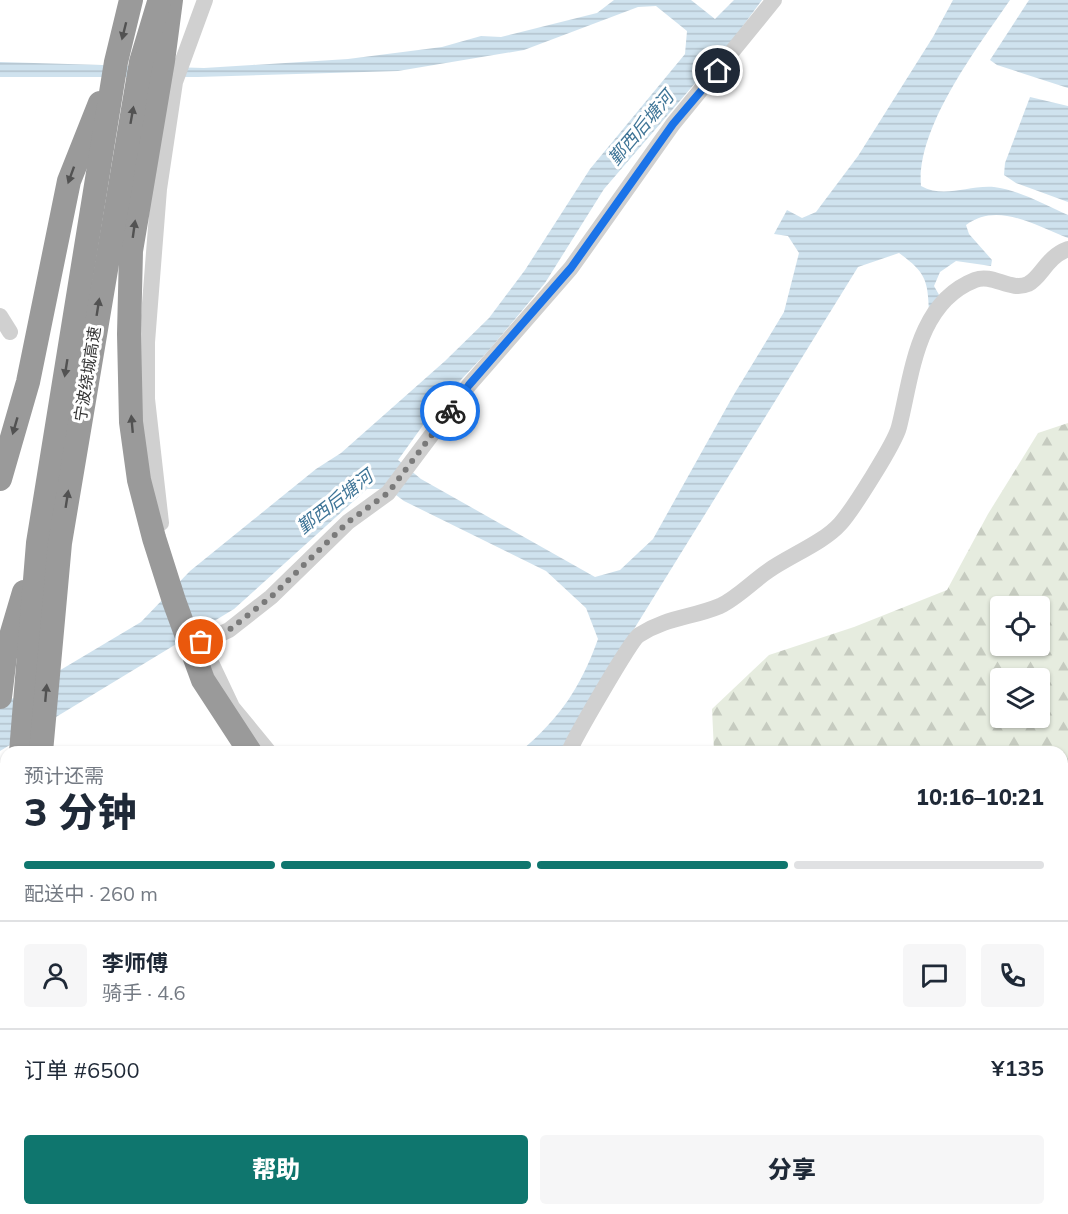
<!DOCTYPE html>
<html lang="zh">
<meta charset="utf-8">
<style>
:root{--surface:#fff;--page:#f6f6f7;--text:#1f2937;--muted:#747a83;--line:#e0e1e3;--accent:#0f766e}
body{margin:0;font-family:Mulish,"Noto Sans SC",sans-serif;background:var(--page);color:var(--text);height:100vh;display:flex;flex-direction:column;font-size:22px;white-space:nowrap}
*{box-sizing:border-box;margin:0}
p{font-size:20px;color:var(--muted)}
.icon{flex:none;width:33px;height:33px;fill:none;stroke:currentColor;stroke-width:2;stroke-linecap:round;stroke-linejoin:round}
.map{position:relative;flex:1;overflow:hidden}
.panel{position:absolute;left:0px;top:746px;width:1068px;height:470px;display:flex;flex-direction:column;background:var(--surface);border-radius:18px 18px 0 0;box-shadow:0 2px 4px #0004}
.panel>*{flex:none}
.buttons{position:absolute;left:990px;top:596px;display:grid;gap:12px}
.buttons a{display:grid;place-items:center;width:60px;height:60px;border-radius:6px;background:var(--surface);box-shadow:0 2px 4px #0004;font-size:30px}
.pin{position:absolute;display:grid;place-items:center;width:51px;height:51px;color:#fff;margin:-26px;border:3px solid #fff;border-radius:50%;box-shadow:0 2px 6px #0007}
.courier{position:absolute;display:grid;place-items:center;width:60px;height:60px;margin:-30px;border:4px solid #1a73e8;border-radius:50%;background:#fff;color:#222;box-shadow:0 2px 8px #0007}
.headline em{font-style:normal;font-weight:800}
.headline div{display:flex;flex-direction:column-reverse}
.headline{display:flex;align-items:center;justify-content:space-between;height:102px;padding:0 24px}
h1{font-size:39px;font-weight:800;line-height:45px}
.bar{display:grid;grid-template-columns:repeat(4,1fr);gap:9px 6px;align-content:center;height:72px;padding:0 24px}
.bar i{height:8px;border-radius:4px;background:var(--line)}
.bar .current{background:var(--accent)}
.bar p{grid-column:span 4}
.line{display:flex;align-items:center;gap:15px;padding:0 24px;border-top:2px solid var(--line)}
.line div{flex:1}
.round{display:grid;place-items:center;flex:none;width:63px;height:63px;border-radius:6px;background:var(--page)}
.cta{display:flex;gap:12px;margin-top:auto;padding:12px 24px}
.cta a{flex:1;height:69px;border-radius:6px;background:var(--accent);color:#fff;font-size:24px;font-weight:800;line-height:69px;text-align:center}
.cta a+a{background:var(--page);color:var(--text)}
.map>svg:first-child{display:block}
</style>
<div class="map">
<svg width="1068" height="1214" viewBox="0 0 1068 1214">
<defs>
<pattern id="forest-firs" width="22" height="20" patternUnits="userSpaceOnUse" patternTransform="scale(1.5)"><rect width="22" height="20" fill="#e6ecdf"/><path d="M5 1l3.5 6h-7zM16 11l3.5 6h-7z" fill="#c6cbc0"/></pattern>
<pattern id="water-rules" width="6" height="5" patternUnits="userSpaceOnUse" patternTransform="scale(1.5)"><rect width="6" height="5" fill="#cfe2ee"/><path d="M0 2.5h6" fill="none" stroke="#b2c2cd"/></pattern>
</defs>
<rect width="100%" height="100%" fill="#fff"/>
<path fill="url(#forest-firs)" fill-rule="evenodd" d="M1068,423V884L1062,886V752L714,751L712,709L769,655L854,627L947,590L988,514L1038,433ZM1000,606H1040V645H1000ZM1000,678H1040V717H1000Z"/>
<g fill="url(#water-rules)">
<path d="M614,0H691L715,19L734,0H762L734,38L604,189L545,283L490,349L439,403L398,460L421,479L595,577L620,570L653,539L733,396L784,312L799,253L788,236L774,234L787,210L802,218L816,212L858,156L933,37L953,0H1010C978,47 916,127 921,186C945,199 967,185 994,187C1019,190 1045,205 1068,215V238C1035,226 998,201 966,225L969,234L992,260L991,266L956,261L940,272L934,286L942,300L929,312C928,279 925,272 899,253L858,267L613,663L565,751H521C560,718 581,687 598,639L586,608L546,571L404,501L388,489H367L234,609L0,751V706L141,622L190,571L316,469L341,453L445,361L489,318L525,270L590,169L685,54L687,31L656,6L638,7L524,50L398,71L198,77H0V62L204,68L348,59L442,47L481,36L501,37L597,13Z"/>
<polygon points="1029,0 1068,0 1068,88 997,65 990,60"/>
<polygon points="1030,97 1068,106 1068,202 1016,183 1004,175 1005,163"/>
<polygon points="0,791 6,795 6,835 0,831"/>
</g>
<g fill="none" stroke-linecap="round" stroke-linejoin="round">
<polyline stroke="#cfe2ee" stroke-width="12" points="1062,1159 1068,1163"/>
<g stroke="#d0d0d0" stroke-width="16">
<polyline points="0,316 10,332"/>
<polyline points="161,523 147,399 147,342 159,189 175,82 205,0"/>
<polyline points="197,633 232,707 269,752"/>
<polyline points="201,643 229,630 271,597 348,522 388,493 469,385 571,268 673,124 774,0"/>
<path d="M569,752C573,740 631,640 639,635C667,617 691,618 720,606C737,598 752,582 768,571C789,556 823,543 840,524C852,511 895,443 899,427C912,376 916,303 975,280C993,273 1010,292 1028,284C1042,277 1046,257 1068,249"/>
<polyline points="591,1209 591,1214"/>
</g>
<g stroke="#9a9a9a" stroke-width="24">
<polyline points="171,0 163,61 131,251 129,334 131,422 139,480 154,538 174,601 203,680 250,752"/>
<polyline points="0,479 28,382 69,181 100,103"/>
<polyline points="0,697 5,656 24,592"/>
<polyline points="21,752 38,543 116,62 131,0"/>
<polyline points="41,752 60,543 141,62 159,2"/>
<polyline points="682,1209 699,1214"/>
<polyline points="814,1209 832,1214"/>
<polyline points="865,1209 879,1214"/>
<polyline points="1050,1209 1059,1214"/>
<polyline points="18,1214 19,1209"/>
<polyline points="223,1214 227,1209"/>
<polyline points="285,1214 293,1209"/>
</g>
<polyline stroke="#9a9a9a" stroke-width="24" points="0,1032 6,932"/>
</g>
<defs><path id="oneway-solid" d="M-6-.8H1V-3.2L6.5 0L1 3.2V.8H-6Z" transform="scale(1.5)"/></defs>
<g fill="#525252">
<use href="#oneway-solid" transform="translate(124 31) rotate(104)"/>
<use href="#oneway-solid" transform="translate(132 115) rotate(-80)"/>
<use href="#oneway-solid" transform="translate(71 175) rotate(110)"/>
<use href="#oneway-solid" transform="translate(134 229) rotate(-82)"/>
<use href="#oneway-solid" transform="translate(98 307) rotate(-81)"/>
<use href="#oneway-solid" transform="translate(66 368) rotate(99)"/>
<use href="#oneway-solid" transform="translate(132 424) rotate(-95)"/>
<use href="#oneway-solid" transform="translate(15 426) rotate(106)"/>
<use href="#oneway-solid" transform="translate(67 499) rotate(-81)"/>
<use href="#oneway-solid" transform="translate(46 693) rotate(-85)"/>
</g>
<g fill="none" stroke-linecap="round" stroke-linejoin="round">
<polyline stroke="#7a7a7a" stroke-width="6" stroke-dasharray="0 10.8" points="201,642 229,630 271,597 348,522 388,493 450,411"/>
<polyline stroke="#1a73e8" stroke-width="8" points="450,411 469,385 571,268 673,124 718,71"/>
</g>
<g text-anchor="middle" stroke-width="6" stroke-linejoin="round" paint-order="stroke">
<g font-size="16" fill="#333" stroke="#fff">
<text transform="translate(87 374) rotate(-81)" y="6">宁波绕城高速</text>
</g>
<g font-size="18" font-style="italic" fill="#3f7597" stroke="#fff">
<text transform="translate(641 128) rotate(-50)" y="6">鄞西后塘河</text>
<text transform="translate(335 502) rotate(-38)" y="6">鄞西后塘河</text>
</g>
</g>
</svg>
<div class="buttons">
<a><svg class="icon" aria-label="locate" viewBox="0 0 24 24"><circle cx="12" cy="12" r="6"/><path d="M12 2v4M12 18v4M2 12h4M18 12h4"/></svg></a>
<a><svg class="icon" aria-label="layers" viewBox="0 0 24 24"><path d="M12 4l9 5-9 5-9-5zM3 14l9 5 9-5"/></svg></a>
</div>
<div class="pin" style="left:201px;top:642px;background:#ea580c"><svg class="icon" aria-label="bag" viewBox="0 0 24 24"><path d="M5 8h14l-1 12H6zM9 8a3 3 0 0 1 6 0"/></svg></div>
<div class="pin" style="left:718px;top:71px;background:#1f2937"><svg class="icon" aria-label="home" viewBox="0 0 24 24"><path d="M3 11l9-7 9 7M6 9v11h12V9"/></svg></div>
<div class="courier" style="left:450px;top:411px"><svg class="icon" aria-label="bike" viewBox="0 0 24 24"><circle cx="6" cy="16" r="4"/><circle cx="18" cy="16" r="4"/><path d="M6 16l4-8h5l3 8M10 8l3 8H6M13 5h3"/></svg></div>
<section class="panel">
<div class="headline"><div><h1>3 分钟</h1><p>预计还需</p></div><em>10:16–10:21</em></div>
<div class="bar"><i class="current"></i><i class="current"></i><i class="current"></i><i></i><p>配送中 · 260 m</p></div>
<div class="line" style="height:108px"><a class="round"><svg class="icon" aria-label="person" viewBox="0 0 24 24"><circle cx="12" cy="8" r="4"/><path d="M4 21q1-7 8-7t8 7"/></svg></a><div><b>李师傅</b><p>骑手 · 4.6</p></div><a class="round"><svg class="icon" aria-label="chat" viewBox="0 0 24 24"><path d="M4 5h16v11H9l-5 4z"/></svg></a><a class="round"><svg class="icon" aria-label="phone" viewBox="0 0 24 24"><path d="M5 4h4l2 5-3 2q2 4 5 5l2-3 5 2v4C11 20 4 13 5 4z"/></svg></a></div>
<div class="line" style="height:78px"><div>订单 #6500</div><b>¥135</b></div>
<div class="cta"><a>帮助</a><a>分享</a></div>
</section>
</div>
